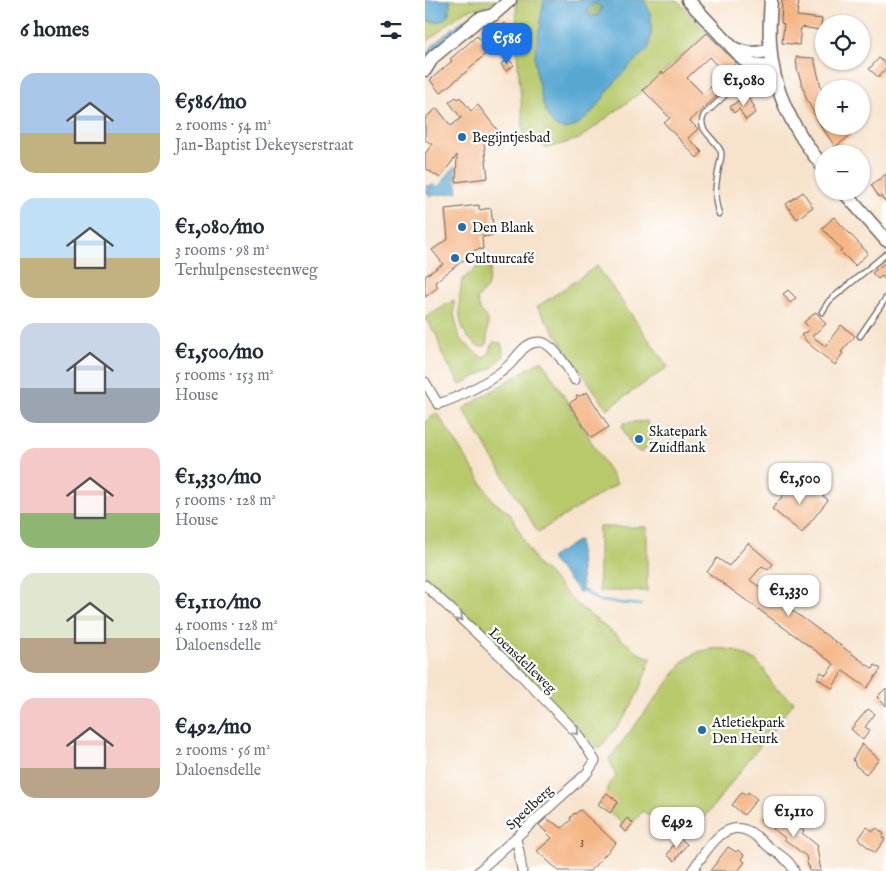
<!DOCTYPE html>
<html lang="en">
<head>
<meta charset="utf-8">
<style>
  :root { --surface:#fff; --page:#f2f2f3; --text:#1f2937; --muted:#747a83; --accent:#1a73e8 }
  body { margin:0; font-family:"IM FELL English",serif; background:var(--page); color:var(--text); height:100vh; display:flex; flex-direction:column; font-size:19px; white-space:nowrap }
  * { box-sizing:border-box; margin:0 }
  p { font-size:16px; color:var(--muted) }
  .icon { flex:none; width:28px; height:28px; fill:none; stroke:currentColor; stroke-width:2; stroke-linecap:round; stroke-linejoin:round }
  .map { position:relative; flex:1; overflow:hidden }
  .sheet { display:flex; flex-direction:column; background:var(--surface); width:425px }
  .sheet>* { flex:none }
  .controls { position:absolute; left:390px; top:15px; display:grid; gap:10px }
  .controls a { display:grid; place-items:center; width:55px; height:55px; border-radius:50%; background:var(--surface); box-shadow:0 1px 4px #0004; font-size:25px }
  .price { position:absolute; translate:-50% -42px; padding:0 11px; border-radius:10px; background:#fff; color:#222; font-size:16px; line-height:32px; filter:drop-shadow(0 1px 2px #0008) }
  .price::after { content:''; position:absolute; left:50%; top:30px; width:15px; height:11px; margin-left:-8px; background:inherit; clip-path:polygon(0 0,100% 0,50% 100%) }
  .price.active { background:var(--accent); color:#fff }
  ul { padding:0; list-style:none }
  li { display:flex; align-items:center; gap:15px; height:125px; padding:0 20px }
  li span { display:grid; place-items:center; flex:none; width:140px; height:100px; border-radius:15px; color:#555 }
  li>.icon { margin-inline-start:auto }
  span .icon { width:60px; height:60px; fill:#fffc; stroke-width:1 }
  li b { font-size:21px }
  h2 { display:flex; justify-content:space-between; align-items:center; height:60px; padding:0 20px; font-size:21px }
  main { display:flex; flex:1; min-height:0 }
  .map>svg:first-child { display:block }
  .green { fill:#b8c96c; stroke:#6a7244 }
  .forest { fill:#92ad60; stroke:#57643e }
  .water { fill:#58a7d2; stroke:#3a6277; fill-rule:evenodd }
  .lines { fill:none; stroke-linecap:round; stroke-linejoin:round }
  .stream { stroke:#58a7d2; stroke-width:2.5 }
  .building { fill:#f4b585; fill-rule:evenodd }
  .lane-casing { stroke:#69625a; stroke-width:7 }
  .street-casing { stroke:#69625a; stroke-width:11 }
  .secondary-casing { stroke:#69625a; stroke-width:15 }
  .lane { stroke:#fff; stroke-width:4.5 }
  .street { stroke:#fff; stroke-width:9 }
  .secondary { stroke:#fff; stroke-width:12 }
  .oneway { stroke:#999 }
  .poi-dot { fill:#1f6fb2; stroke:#fff; stroke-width:2 }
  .labels { text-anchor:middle; stroke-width:4.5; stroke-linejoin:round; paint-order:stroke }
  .number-label { font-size:11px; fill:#524236 }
  .poi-label { font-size:14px; fill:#1c1c1c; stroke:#fff; text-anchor:start }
  .street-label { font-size:14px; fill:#1c1c1c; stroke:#fff }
</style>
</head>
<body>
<main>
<section class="sheet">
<h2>6 homes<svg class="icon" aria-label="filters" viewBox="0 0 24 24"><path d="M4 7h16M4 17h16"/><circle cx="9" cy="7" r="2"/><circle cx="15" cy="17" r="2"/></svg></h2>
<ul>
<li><span style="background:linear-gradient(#a9c7e8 60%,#c2b280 0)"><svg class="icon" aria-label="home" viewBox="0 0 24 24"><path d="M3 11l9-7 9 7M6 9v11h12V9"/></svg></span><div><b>€586/mo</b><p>2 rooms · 54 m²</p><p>Jan-Baptist Dekeyserstraat</p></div></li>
<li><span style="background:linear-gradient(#bfe0f5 60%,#c2b280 0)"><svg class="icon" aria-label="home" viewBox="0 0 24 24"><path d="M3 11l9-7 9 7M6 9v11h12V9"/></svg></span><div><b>€1,080/mo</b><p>3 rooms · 98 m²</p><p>Terhulpensesteenweg</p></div></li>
<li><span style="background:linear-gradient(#c9d6e8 65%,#9aa5b1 0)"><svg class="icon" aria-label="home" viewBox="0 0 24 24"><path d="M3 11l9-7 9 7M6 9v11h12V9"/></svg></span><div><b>€1,500/mo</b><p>5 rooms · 153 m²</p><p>House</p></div></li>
<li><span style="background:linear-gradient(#f6c9c9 65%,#8fb573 0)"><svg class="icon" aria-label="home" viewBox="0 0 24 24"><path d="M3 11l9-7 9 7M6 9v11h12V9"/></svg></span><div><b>€1,330/mo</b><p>5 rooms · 128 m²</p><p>House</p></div></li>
<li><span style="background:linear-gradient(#dfe7d0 65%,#b9a48a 0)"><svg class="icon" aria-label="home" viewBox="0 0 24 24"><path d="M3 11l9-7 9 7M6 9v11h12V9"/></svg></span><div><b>€1,110/mo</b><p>4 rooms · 128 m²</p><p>Daloensdelle</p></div></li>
<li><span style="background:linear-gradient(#f6c9c9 70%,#b9a48a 0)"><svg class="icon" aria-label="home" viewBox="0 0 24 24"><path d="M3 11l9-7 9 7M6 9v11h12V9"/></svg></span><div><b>€492/mo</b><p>2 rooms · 56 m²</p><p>Daloensdelle</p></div></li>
</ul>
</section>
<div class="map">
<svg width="461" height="871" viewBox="0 0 461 871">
  <rect width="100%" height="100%" fill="#fff"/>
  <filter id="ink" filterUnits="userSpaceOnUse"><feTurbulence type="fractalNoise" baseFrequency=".02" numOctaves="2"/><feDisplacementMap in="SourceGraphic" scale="10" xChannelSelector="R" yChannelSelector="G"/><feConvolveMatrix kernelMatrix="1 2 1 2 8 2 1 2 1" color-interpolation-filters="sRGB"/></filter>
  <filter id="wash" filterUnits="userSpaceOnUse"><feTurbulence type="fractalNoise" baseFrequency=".0096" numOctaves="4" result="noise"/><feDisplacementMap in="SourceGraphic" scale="20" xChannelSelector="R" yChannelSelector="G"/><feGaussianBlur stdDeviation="1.12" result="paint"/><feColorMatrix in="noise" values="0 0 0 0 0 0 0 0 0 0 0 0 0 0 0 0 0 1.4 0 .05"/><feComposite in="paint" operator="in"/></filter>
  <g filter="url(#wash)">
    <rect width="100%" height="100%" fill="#f7e3cc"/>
    <g class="green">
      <path d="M0 0H71C62 8 51 7 41 11 37 12 3 40 0 44Z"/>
      <polygon points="92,0 252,0 282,33 216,92 154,139 123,148 99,138 93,63 91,2"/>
      <polygon points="172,266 243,367 182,409 112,307"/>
      <path d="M52 267H66L62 288 52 299 55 310 63 320 62 344C57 348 54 348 49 343 30 329 34 301 37 280Z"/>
      <polygon points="29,300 29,314 35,339 57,358 64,354 68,342 76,343 79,356 68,367 35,385 17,354 12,336 0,318"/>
      <polygon points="117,360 192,484 113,532 38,409"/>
      <polygon points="12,413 69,502 84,512 113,566 121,571 150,603 197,640 215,654 226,658 214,691 200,717 174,749 0,580 0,422"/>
      <path d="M222 421 226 442 217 452H214C205 446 200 435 197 425L199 423Z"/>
      <rect x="174" y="527" width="48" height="64"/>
      <polygon points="291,648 309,650 331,661 338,668 349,687 369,702 266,835 246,821 229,818 217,811 201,832 195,827 197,823 173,804 182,793 184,784 191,777 184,759 260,660 273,652"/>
    </g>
    <circle class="forest" cx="169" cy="10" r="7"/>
    <g class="water">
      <path d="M0 0H25C26 18 18 26 0 20Z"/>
      <path d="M119 0H219C229 15 227 31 224 48 213 58 201 69 191 81 182 91 175 105 165 114 132 147 120 120 114 86 112 78 110 69 110 60 109 50 113 39 114 29L116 27 115 22ZM170 3 177 8 173 15 167 17 163 14V7Z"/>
      <path d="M57 11 0 58C1 46 45 13 57 11Z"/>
      <polygon points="29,167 33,168 31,178 33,192 5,196 2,192 1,186 9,185 13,187"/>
      <polygon points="154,540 157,587 155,593 125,558"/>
    </g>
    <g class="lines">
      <polyline class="stream" points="156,589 174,601 216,605"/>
    </g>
    <g id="blocks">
      <g class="building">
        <polygon points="357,0 374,0 372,16 397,19 395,30 376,27 374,45 357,43 359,24 356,23"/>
        <polygon points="80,23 87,32 76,41 81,48 74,54 68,46 48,66 15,93 5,80 27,61 25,59 52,36 57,42"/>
        <path d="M282 33 311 63 306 68 314 75 265 121 273 129 263 138 277 152 272 158 239 123 245 118 218 90 237 72 238 74ZM284 57 300 74 278 94 262 78Z"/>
        <polygon points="371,57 389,58 397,91 399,90 399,126 421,126 426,135 410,147 399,130 399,132 382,100 372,69"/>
        <polygon points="454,58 461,64 461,68 453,77 444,69"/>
        <polygon points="83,59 89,65 81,71 76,64"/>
        <polygon points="321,95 330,107 328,108 331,112 321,120 314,109 309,113 305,107"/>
        <polygon points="31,97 33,99 35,97 46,111 53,105 73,131 59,142 63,178 31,182 32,155 15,178 0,168 0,154 7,144 0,140 0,118 12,108 26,126 36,118 24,102"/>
        <polygon points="461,174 461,203 456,196 454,197 446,185"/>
        <polygon points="378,192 388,207 372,219 361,204"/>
        <polygon points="54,205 54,210 66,208 69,235 57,237 58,249 50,250 39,258 40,259 10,282 13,287 0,297 0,276 18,264 7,250 23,239 20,209"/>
        <polygon points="409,217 443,253 430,266 415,251 417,250 397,228"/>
        <polygon points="461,262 461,281 457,276 453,279 447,273"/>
        <polygon points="363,290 371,298 365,303 358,294"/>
        <polygon points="391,312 401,324 387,336 400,346 416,325 430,336 416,352 418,353 410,365 384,344 376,335 385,329 379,322"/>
        <polygon points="162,392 184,427 166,438 144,403 151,399 152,395 155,396"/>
        <polygon points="374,476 403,500 377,533 347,509"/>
        <polygon points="323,543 348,564 343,570 337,566 325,580 448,669 450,665 456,669 442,688 418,671 407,688 392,678 396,672 401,675 409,664 282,572 292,558 304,566"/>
        <polygon points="461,688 461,706 452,697"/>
        <polygon points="443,709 450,714 440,727 445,730 438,740 426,729"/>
        <polygon points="437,744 454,759 441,774 431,766 428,759"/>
        <polygon points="317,792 321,795 323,792 332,799 319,815 307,805"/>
        <polygon points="182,793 193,802 185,813 173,804"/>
        <polygon points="345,808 365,823 367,820 374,825 373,827 379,831 377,833 393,846 392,848 396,871 384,871 381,856 359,839 360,838 335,819"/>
        <polygon points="155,810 191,843 165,871 134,871 112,851 127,838 114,825 121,818 137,828 146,820 145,818 149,813 150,814"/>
        <polygon points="202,818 208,823 201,832 195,827"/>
        <polygon points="442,827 448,831 452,828 459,834 457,837 460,839 450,853 433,839"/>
        <polygon points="253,837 262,844 250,861 242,855"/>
        <polygon points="303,847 311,852 313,850 319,855 316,859 320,862 313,871 285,871"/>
      </g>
    </g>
  </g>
  <g filter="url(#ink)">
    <use href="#blocks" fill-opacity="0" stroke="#69625a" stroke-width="1"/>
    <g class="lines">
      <defs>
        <g id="lane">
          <path d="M294 214C288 197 291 184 294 167 295 162 297 157 296 152 291 138 271 131 279 115L317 79 326 66"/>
          <polyline points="397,312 404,301 461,254"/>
          <polyline points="435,336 461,298"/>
        </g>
        <g id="street">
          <path d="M0 382 13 404C33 398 73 378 87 362 94 354 101 342 114 342 126 341 144 369 150 380"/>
          <polyline points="0,585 96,675 153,734 170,761 162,773 151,783 54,871"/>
          <polyline points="91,839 94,851 97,871"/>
          <path d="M267 871C280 853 298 817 325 832 332 836 338 842 344 847 353 854 365 860 369 871"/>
        </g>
        <g id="secondary">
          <polyline points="263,0 320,61 327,65 347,67"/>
          <path d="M346 0C345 14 344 28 345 43 347 91 369 131 399 168"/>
          <path d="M308 48C322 54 331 54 345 50"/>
          <polyline points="0,70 8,57 54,19 68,15 85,0"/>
          <polyline points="418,191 461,240"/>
        </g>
      </defs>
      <use href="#lane" class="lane-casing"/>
      <use href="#street" class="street-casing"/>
      <use href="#secondary" class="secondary-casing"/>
      <use href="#lane" class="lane"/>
      <use href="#street" class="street"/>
      <use href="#secondary" class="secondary"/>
    </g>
    <defs><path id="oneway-chevron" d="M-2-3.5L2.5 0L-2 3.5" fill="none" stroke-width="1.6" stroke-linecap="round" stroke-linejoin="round" transform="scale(1.25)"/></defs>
    <g class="oneway">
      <use href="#oneway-chevron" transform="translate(35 618) rotate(43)"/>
      <use href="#oneway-chevron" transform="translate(151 732) rotate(50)"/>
    </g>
  </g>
  <g class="poi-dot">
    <circle cx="37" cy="137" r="5"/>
    <circle cx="37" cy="227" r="5"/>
    <circle cx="30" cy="258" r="5"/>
    <circle cx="214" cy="439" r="5"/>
    <circle cx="277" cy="730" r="5"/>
  </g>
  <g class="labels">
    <g class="number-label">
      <text x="157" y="845">3</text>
    </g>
    <g class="poi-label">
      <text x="47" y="142">Begijntjesbad</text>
      <text x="47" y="232">Den Blank</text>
      <text x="40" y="263">Cultuurcafé</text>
      <text x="224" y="436">Skatepark<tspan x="224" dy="16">Zuidflank</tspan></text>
      <text x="287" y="727">Atletiekpark<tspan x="287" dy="16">Den Heurk</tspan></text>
    </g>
    <g class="street-label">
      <text transform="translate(98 660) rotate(44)" y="5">Loensdelleweg</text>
      <text transform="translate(104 807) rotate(-43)" y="5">Speelberg</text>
    </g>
  </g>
</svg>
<div class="controls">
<a><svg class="icon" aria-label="locate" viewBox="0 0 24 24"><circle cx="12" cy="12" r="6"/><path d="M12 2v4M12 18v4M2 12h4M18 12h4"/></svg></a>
<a>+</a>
<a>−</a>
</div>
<b class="price active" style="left:82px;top:65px">€586</b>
<b class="price" style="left:319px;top:107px">€1,080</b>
<b class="price" style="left:375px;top:505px">€1,500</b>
<b class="price" style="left:364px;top:617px">€1,330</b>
<b class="price" style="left:369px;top:838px">€1,110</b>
<b class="price" style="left:252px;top:849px">€492</b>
</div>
</main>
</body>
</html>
